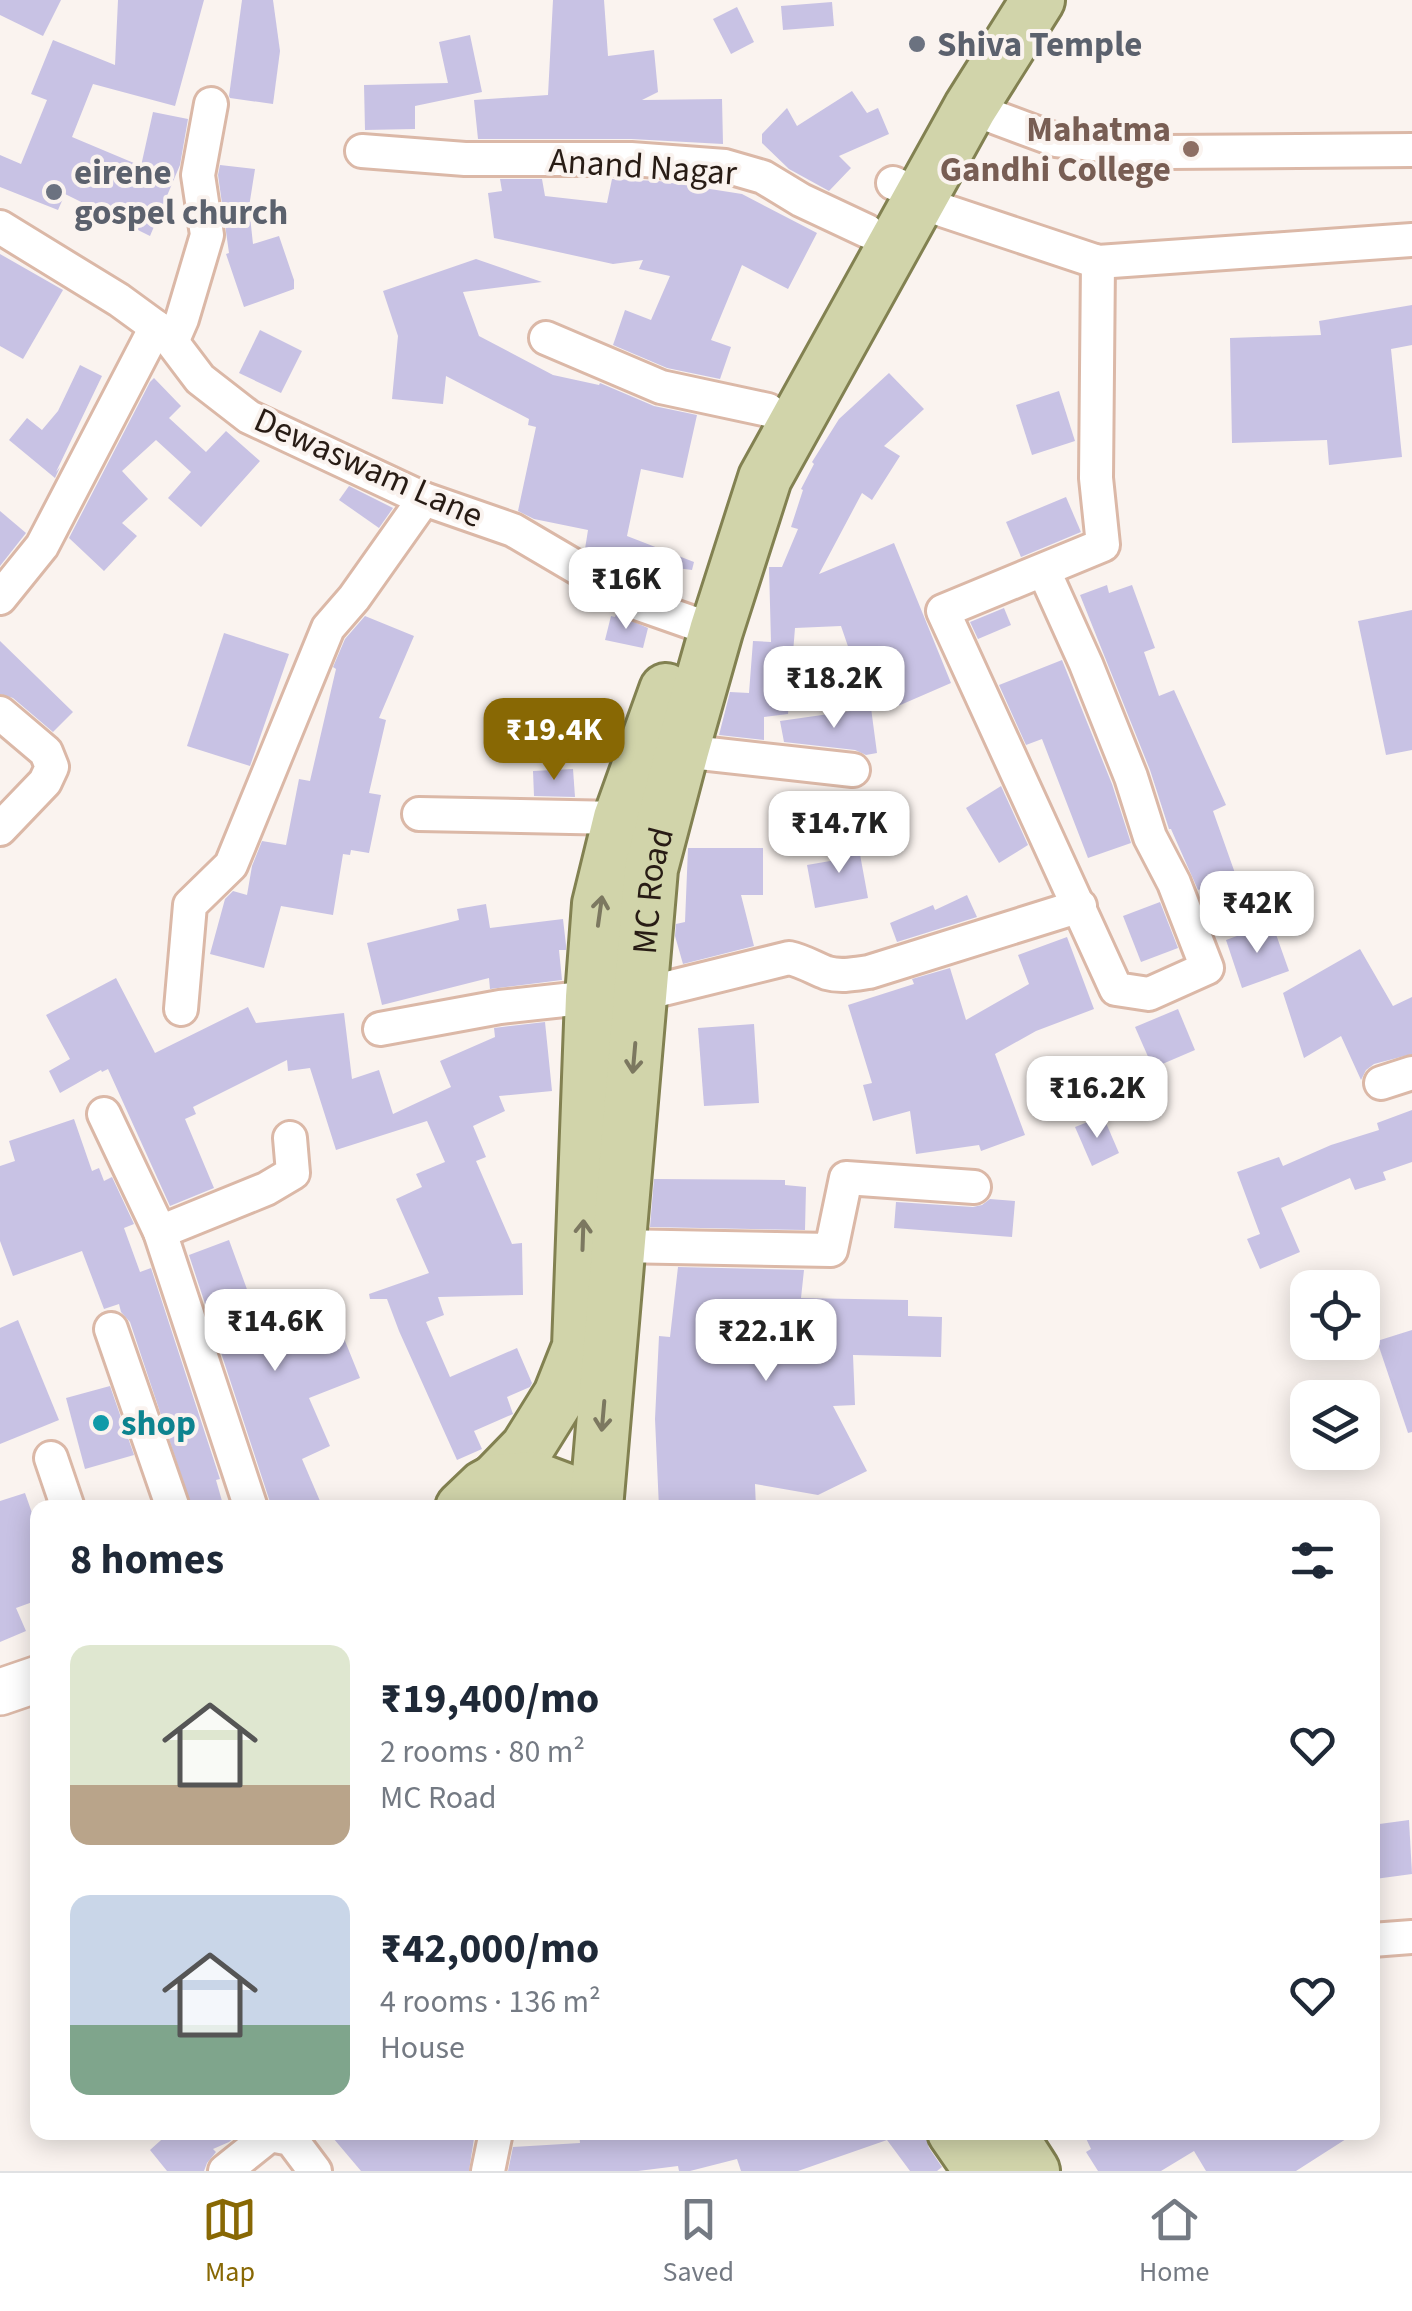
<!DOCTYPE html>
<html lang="en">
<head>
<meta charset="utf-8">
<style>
  :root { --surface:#fff; --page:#f6f6f7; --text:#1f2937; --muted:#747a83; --line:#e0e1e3; --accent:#886804 }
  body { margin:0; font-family:"Source Sans 3",sans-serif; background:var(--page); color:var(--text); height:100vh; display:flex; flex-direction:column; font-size:38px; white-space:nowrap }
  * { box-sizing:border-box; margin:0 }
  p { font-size:32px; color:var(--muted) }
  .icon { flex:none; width:55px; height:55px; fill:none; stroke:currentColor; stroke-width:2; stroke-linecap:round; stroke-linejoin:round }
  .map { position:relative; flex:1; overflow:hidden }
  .drawer { position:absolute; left:30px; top:1500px; width:1350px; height:640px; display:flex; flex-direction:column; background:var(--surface); border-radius:20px; box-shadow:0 5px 25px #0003 }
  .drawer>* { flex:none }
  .buttons { position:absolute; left:1290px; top:1270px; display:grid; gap:20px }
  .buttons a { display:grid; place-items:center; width:90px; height:90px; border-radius:20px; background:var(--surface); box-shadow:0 5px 25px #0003; font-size:50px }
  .price { position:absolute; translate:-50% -85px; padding:0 22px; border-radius:20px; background:#fff; color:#222; font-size:32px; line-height:65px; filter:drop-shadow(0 2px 5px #0008) }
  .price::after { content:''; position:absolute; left:50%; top:60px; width:30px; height:22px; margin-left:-15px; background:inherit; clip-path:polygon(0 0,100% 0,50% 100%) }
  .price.active { background:var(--accent); color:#fff }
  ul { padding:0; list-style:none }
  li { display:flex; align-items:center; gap:30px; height:250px; padding:0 40px }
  li span { display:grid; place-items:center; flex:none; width:280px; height:200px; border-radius:20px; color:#555 }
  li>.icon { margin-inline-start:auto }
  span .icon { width:120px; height:120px; fill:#fffc; stroke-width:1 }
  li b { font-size:42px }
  h2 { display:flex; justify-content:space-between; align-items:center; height:120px; padding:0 40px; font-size:42px }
  .tabs { display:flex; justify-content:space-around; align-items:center; height:140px; border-top:2px solid var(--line); background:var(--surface); font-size:28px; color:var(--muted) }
  .tabs a { display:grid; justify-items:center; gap:5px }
  .tabs .active { color:var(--accent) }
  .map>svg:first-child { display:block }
  .building { fill:#c8c2e4 }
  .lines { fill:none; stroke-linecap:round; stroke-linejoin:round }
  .minor-casing { stroke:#dbb8a7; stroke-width:38 }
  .secondary-casing { stroke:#dbb8a7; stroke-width:50 }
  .primary-casing { stroke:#828151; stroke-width:58 }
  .minor { stroke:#fff; stroke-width:32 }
  .secondary { stroke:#fff; stroke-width:45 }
  .primary { stroke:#d1d4aa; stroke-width:52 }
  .oneway { stroke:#7c7860 }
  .worship-dot { fill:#6b7280; stroke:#faf3ef; stroke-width:4 }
  .education-dot { fill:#8d6e63; stroke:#faf3ef; stroke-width:4 }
  .culture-dot { fill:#0f9aa8; stroke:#faf3ef; stroke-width:4 }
  .labels { text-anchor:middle; stroke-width:8; stroke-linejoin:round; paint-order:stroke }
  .worship-label { font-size:35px; font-weight:bold; fill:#5b616d; stroke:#faf3ef; text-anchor:start }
  .education-label { font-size:35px; font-weight:bold; fill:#785e54; stroke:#faf3ef; text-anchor:end }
  .street-label { font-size:35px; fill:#281c15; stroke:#faf3ef }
  .culture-label { font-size:35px; font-weight:bold; fill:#0d838f; stroke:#faf3ef; text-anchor:start }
</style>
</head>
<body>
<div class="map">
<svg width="1412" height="2171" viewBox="0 0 1412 2171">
  <rect width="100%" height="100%" fill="#faf3ef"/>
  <g class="building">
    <polygon points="0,0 61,0 43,36 0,15"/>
    <polygon points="118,0 204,0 175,106 93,84 72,137 141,166 153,112 188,119 180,165 150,236 65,194 58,210 0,187 0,155 21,164 47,100 31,94 53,40 115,65"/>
    <polygon points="242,0 273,0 280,51 273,104 230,98 229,96"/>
    <polygon points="553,0 604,0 608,56 654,50 658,92 642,100 722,99 723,144 631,139 478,139 474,100 548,95"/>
    <polygon points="832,2 834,26 783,30 781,6"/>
    <polygon points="737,7 754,42 731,54 713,19"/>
    <polygon points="470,35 482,92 415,106 415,129 365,130 364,85 448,83 439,42"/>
    <polygon points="852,91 867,113 878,108 889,134 839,156 851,168 829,191 789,169 762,143 762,134 787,108 797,126"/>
    <polygon points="220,165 255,169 249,207 253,244 279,236 294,280 294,289 244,307 226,254 229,253 218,175"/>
    <polygon points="500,179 542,179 545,196 607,203 612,179 659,181 742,194 817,233 788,289 742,265 711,340 731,347 720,379 667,368 613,345 625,310 651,320 670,276 639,269 643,260 613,264 494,238 488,193 502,191"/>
    <polygon points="0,254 63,290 23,359 0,346"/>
    <polygon points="476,259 542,282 463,292 479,336 553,375 599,385 600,383 654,406 697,415 683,478 641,469 627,536 694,562 692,570 677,568 667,593 647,586 631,576 636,564 604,560 585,549 588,530 534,519 518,511 536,427 528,425 529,419 446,376 443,404 392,399 398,336 383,291"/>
    <polygon points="1412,305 1412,345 1391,349 1402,457 1329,465 1327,440 1232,443 1230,338 1321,335 1319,321"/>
    <polygon points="260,330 302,351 281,393 239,373"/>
    <polygon points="80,365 102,376 56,472 60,467 55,478 9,440 27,418 42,430 58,411"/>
    <polygon points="889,373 924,409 884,446 900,456 872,500 862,493 819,574 894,543 951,683 898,706 876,652 853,661 841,626 795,628 788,714 764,717 764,740 719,735 730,692 749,693 753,641 771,642 769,567 782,567 798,529 791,527 803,490 801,489 814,464 812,462 839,419"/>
    <polygon points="154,378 181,406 169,418 206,452 226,431 260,461 201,527 168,498 191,472 156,440 122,471 148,499 122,523 137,536 104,571 69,538 150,382"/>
    <polygon points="1059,391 1075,441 1032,455 1016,405"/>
    <polygon points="349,486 393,508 379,528 339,500"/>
    <polygon points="1066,497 1081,532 1021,557 1006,522"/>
    <polygon points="0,511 26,533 0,566"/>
    <polygon points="1107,585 1109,593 1132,585 1155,648 1144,652 1159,696 1174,690 1226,805 1213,811 1236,876 1198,890 1171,829 1169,829 1150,770 1080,595"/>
    <polygon points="1004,608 1011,625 978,639 970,622"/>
    <polygon points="1412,610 1412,750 1386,755 1358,621"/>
    <polygon points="616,614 648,628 643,648 605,640 611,616 615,617"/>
    <polygon points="365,616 414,636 379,718 386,720 369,793 381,795 369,853 351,850 350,855 343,854 333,915 281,906 264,968 210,954 225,899 233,891 247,895 252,866 262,841 286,845 299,779 310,781 336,669 333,667 345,639"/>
    <polygon points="224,633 289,654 250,766 187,746"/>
    <polygon points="0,641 73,712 53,732 13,698 0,694"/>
    <polygon points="1062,660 1112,784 1131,843 1088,858 1042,739 1026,745 999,685"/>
    <polygon points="871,708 877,753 866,755 855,750 784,742 780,721"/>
    <polygon points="573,769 575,797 534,796 533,771"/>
    <polygon points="1001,786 1028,845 999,863 966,808"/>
    <polygon points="857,838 868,898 815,908 807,865 836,860 833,842"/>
    <polygon points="688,848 763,848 763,895 741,895 754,946 683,964 675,936 676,924 685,922"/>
    <polygon points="967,895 977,917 897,942 890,923 933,905 935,910"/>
    <polygon points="1160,902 1178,948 1141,962 1123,916"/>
    <polygon points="486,904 490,928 563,919 566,945 566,950 559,950 562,980 490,989 489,978 382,1005 367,943 459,920 457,909"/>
    <polygon points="1272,923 1289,971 1242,988 1226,940"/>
    <polygon points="1067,937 1094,1009 1036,1031 995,1054 1025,1135 981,1151 979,1145 916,1154 910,1111 873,1121 863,1085 872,1083 848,1005 914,984 912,979 950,968 966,1020 1029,984 1018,955"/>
    <polygon points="1360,949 1393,1006 1412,997 1412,1054 1374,1064 1366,1070 1361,1080 1341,1036 1304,1058 1283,993"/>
    <polygon points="116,978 155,1053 248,1007 256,1023 344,1013 352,1079 379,1070 393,1114 451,1087 440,1061 495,1037 494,1028 545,1022 552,1091 499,1096 505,1111 473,1126 486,1157 476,1161 512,1244 522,1243 523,1295 438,1297 444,1315 426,1322 450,1377 517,1348 532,1383 530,1387 507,1397 513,1414 474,1431 482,1449 457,1460 399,1331 387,1299 370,1299 369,1294 429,1273 396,1199 422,1187 416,1174 445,1162 427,1121 336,1150 310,1068 288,1071 287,1060 193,1107 196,1114 185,1119 214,1188 170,1206 108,1069 102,1072 101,1070 60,1093 49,1071 70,1059 46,1015"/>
    <polygon points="1178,1009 1195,1050 1153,1068 1135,1027"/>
    <polygon points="754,1024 759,1103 704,1106 698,1028"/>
    <polygon points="1412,1110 1412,1162 1383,1172 1386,1180 1355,1190 1350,1178 1281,1208 1300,1252 1260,1269 1247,1239 1260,1234 1237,1172 1279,1157 1283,1166 1331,1145 1379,1130 1377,1123"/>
    <polygon points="1103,1116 1119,1153 1092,1166 1075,1127"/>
    <polygon points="74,1119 92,1171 99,1168 104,1181 112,1177 134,1224 124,1228 140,1272 151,1268 220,1479 216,1480 224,1508 192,1508 130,1322 121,1312 119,1304 104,1309 82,1251 13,1276 0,1241 0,1166 15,1161 9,1141"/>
    <polygon points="654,1179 785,1180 785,1185 806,1187 805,1230 650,1227"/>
    <polygon points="990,1199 1015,1201 1012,1237 894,1228 896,1202 973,1207 982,1205"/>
    <polygon points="229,1240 260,1325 328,1299 360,1378 309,1398 330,1446 302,1459 323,1508 272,1508 189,1255"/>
    <polygon points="678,1267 804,1270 801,1298 908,1300 908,1316 942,1317 941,1357 853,1355 855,1405 833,1406 867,1471 818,1495 755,1484 756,1508 659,1508 655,1419 659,1336 670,1337"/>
    <polygon points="18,1320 59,1420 0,1444 0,1328"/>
    <polygon points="1412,1330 1412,1432 1408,1433 1377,1341"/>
    <polygon points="110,1386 134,1455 85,1469 66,1398"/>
    <polygon points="25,1493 38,1530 38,1600 16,1608 26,1631 0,1642 0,1501"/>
    <polygon points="1409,1820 1412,1874 1375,1879 1372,1825"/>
    <polygon points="170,2132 241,2132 229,2142 213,2149 216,2152 207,2163 204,2171 167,2171 150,2150"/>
    <polygon points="328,2132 475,2132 469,2171 361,2171"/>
    <polygon points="579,2132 924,2132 929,2148 942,2167 937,2171 910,2171 887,2140 798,2171 741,2171 737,2159 690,2171 679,2171 678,2166 638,2171 508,2171 513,2147 580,2143"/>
    <polygon points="1083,2132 1357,2132 1296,2171 1206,2171 1194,2151 1161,2171 1098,2171 1086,2152 1091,2149"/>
  </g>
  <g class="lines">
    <defs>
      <g id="minor">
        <polyline points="970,108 1056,140 1168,152 1412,150"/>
        <polyline points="362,151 465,159 631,159 725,166 763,177 801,200 867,231"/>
        <polyline points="893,183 921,195 942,210 1098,262 1412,240"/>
        <polyline points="0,227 119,300 156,327 172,342 200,379 249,417 424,499 513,530 639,604 716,631"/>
        <polyline points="546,338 661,387 768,410"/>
        <polyline points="172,342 182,319 207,235 198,175 211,104"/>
        <polyline points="1044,571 1086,664 1131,777 1150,837 1174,883 1207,968 1149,994 1116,989 943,611 1103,545 1096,478 1098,262"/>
        <polyline points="0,598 42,546 156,327"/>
        <polyline points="0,713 46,752 52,767 45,782 0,829"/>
        <polyline points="682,751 853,770"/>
        <polyline points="419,814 620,818"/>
        <path d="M639 995 789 958C803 961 814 968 827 973 841 977 855 974 869 972L1080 906"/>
        <polyline points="181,1009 190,905 231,865 328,628 354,598 424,499"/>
        <polyline points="380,1029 500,1007 592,997"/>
        <polyline points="1381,1083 1412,1073"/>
        <polyline points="104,1114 160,1232 251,1508"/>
        <polyline points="160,1232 266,1189 293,1173 290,1138"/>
        <polyline points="617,1246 831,1250 846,1178 974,1187"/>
        <polyline points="111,1329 173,1508"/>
        <polyline points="51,1458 68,1508"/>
        <polyline points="1372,1940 1412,1937"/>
        <polyline points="225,2171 270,2135 291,2139 315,2171"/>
        <polyline points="488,2171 496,2132"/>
      </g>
      <polyline id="secondary" points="0,1692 38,1679"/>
      <g id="primary">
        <polyline points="495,1481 527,1448 560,1395 579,1347 592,997 599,904 620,818 666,690"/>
        <polyline points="462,1508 484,1487 495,1481 533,1478 565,1490 581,1508"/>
        <path id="s1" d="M596 1508 651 869 682 751 716 631 765 478 970 108 1038 0"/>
        <polyline points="954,2132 981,2171"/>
        <polyline points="1008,2132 1033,2171"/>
      </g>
    </defs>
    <use href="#minor" class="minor-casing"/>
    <use href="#secondary" class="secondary-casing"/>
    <use href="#primary" class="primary-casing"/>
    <use href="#minor" class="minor"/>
    <use href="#secondary" class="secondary"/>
    <use href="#primary" class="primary"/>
  </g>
  <defs><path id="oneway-shaft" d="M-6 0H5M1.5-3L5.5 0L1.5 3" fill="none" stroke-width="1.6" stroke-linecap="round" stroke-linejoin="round" transform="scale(2.5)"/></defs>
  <g class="oneway">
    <use href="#oneway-shaft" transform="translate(600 911) rotate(-82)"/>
    <use href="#oneway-shaft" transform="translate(634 1058) rotate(95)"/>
    <use href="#oneway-shaft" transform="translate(583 1235) rotate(-88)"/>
    <use href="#oneway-shaft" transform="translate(603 1416) rotate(95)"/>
  </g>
  <g class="worship-dot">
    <circle cx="917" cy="44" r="10"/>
    <circle cx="54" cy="192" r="10"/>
  </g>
  <circle class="education-dot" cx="1191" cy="149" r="10"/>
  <circle class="culture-dot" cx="101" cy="1423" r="10"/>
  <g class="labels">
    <g class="worship-label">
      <text x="937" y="56">Shiva Temple</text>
      <text x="74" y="184">eirene<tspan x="74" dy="40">gospel church</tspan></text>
    </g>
    <g class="education-label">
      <text x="1171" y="141">Mahatma<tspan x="1171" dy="40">Gandhi College</tspan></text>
    </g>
    <g class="street-label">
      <text transform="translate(643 166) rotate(4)" y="12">Anand Nagar</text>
      <text transform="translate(369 467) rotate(24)" y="12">Dewaswam Lane</text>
      <text dy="12" stroke="none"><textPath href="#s1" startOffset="620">MC Road</textPath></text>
    </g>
    <g class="culture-label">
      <text x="121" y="1435">shop</text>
    </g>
  </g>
</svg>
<div class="buttons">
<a><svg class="icon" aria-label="locate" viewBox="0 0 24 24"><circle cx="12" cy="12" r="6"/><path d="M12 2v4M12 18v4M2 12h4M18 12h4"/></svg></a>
<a><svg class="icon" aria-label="layers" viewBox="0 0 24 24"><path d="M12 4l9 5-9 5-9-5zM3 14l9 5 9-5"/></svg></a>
</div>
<b class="price" style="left:626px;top:632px">₹16K</b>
<b class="price" style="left:834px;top:731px">₹18.2K</b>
<b class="price active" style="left:554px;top:783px">₹19.4K</b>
<b class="price" style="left:839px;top:876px">₹14.7K</b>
<b class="price" style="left:1257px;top:956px">₹42K</b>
<b class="price" style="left:1097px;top:1141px">₹16.2K</b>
<b class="price" style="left:275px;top:1374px">₹14.6K</b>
<b class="price" style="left:766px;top:1384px">₹22.1K</b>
<section class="drawer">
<h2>8 homes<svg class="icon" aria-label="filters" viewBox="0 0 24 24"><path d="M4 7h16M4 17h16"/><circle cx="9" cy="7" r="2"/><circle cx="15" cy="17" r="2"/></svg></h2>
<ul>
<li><span style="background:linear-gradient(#dfe7d0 70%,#b9a48a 0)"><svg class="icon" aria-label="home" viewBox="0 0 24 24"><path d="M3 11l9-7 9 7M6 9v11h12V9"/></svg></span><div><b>₹19,400/mo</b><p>2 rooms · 80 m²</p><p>MC Road</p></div><svg class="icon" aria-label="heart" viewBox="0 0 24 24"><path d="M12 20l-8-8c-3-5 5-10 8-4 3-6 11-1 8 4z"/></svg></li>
<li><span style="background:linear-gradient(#c9d6e8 65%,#7fa58c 0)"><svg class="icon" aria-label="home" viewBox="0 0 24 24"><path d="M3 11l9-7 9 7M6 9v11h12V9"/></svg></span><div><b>₹42,000/mo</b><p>4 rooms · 136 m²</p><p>House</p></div><svg class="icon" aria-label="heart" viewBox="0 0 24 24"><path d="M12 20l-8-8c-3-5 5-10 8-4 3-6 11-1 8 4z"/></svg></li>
</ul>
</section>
</div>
<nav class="tabs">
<a class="active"><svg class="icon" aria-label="map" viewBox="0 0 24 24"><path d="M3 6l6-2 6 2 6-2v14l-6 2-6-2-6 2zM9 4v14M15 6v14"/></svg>Map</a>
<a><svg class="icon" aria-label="saved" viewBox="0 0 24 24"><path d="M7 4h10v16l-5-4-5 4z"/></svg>Saved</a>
<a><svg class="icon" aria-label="home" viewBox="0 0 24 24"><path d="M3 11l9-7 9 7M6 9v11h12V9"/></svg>Home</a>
</nav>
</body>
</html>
